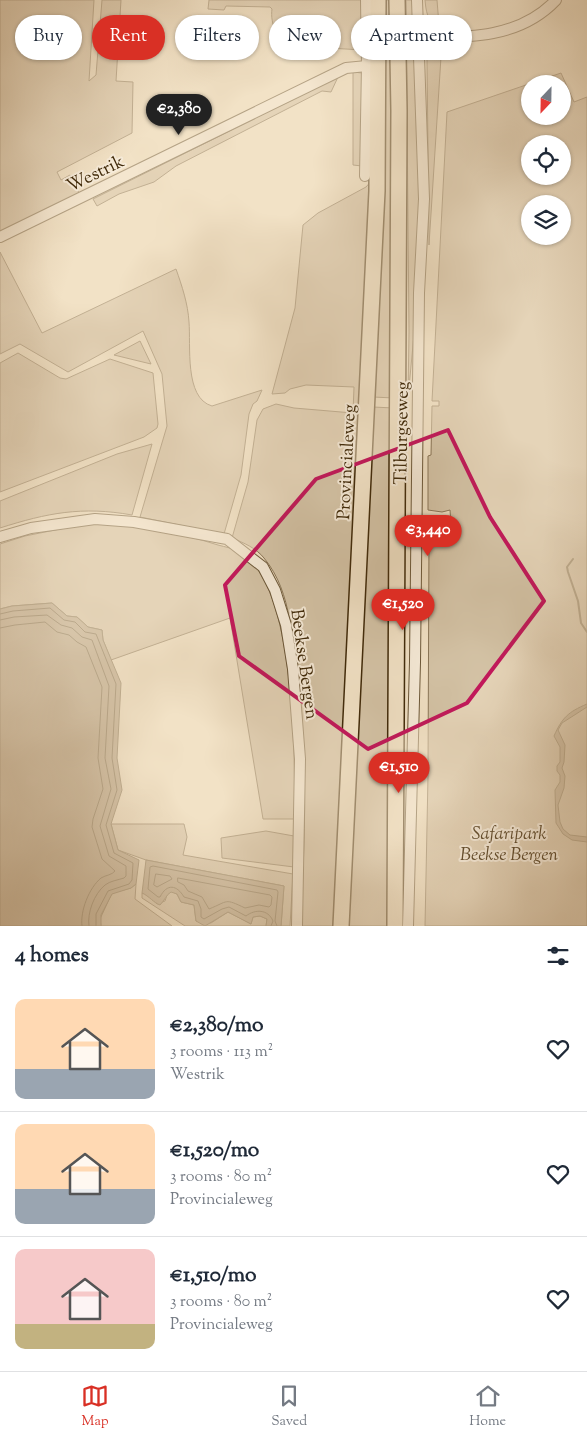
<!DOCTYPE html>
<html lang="en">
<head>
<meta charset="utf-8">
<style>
  :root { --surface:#fff; --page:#f6f6f7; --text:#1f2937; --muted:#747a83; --line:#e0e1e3; --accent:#d93025 }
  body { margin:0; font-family:"Sorts Mill Goudy",serif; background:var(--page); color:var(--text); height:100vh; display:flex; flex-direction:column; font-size:19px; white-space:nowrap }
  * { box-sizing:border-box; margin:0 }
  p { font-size:16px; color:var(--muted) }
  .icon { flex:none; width:28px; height:28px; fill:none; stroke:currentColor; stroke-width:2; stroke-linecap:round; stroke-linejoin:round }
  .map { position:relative; height:926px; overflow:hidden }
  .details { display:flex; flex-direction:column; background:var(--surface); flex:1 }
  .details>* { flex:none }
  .top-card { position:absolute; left:15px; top:15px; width:558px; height:45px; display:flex; gap:10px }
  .needle { width:32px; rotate:202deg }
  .buttons { position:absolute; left:521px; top:75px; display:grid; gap:10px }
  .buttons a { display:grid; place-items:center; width:50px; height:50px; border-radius:50%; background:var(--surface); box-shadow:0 1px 4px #0004; font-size:25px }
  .price { position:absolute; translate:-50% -42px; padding:0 11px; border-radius:18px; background:var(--accent); color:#fff; font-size:16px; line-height:32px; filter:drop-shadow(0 1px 2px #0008) }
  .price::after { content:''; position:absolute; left:50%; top:30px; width:15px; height:11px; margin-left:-8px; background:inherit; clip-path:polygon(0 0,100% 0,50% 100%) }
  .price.current { background:#222; color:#fff }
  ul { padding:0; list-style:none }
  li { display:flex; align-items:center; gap:15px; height:125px; padding:0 15px }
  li+li { border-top:1px solid var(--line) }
  li span { display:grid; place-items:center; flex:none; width:140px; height:100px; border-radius:10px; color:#555 }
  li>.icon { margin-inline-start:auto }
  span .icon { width:60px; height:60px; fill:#fffc; stroke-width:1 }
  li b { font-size:21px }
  h2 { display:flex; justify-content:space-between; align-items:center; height:60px; padding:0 15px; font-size:21px }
  .tag { padding:0 18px; border-radius:22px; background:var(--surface); box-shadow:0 1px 4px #0004; font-size:18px; line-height:45px }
  .tag.current { background:var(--accent); color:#fff }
  .tab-bar { display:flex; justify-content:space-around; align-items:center; height:70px; border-top:1px solid var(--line); background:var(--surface); font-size:14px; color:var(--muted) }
  .tab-bar a { display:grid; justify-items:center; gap:2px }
  .tab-bar .current { color:var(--accent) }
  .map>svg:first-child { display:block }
  .green { fill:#d4c3a6; stroke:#8a7658; fill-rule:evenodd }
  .water { fill:#b5a386; stroke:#867354 }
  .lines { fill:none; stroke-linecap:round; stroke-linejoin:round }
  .shore { stroke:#7a6648; stroke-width:1 }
  .stream { stroke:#867354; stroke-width:2 }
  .minor-casing { stroke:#6c5839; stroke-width:12 }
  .highway-casing { stroke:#402a0a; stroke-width:18 }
  .minor { stroke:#f7ecda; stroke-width:10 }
  .highway { stroke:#f2e2c6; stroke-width:15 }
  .marked { fill:none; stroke:#c2185b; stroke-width:4; stroke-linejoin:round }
  .labels { text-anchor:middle; stroke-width:4; stroke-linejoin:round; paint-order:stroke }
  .street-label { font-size:18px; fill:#402a0a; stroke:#f7ecda }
  .park-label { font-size:18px; font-style:italic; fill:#655031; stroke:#f7ecda }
</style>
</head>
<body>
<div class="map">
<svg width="587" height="926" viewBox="0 0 587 926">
  <rect width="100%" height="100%" fill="#f2e2c6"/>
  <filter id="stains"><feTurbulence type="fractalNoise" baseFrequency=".004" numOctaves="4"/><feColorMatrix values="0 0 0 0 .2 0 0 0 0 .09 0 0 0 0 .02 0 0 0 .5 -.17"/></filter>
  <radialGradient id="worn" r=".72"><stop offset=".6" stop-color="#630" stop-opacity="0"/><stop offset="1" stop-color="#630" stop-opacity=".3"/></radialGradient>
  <g class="green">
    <polygon points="0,0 94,0 89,81 96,75 102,0 121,0 116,81 133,82 132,133 57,172 61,180 70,175 80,195 0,234"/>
    <path d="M209 0H363L364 50 291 46C277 42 270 23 272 9L270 7 226 6 224 10 208 9Z"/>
    <polygon points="384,0 391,0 394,398 373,397 385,183"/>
    <polygon points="406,0 413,0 421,208 416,313 408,398 409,332"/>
    <path d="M425 0H437L439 25 437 26C427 20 426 11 425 0Z"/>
    <polygon points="440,51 441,57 429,245 427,60 432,53"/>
    <polygon points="353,72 362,73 362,166 353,165"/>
    <path d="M561 73 574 102 587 97V926H425L428 776 429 535 439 528 451 525 450 510 442 512 428 510V456L431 455 432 406H439V401H432L447 112ZM530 84H562V116H530ZM530 144H562V176H530ZM530 204H562V236H530Z"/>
    <polygon points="338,77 331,92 322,91 176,166 154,182 119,194 97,206 93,199"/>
    <path d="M373 179 333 926H300C303 874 306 822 304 770 303 742 299 714 296 686 292 643 293 593 264 558 256 548 244 543 232 538L248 482 257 420 263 409 276 404 294 408 353 413 354 387 306 385 290 389 285 393 272 394 295 308 303 225 318 213 366 187Z"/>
    <path d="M0 252 42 333 176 269C182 286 188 304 189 322 191 345 184 398 212 406L262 390 257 401 253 404 249 414 241 475 224 534 140 517 167 426 162 374 143 331 68 372 20 344 0 354Z"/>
    <polygon points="140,341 151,364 114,355"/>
    <polygon points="18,353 60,378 66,379 110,359 153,373 158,424 157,428 144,437 0,492 0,363"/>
    <polygon points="373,407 394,408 389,926 345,926"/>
    <path d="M152 444 132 515C82 506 47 513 0 528V501L117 454Z"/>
    <path d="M95 522C136 526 178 532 218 545 225 547 233 548 239 552 297 582 294 761 295 819H263L230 618 111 660 103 640 102 630 88 627 77 617 67 616 52 603 12 606 0 609V544L25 536Z"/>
    <polygon points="111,824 184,824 187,837 183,855 293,874 290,926 281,926 284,886 146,860 118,850"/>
    <polygon points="266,831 294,836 294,867 222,858 221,838"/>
    <polygon points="136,884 135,899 172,926 101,926 100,919 112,893 131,888"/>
    <polygon points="171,891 177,894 181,902 194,905 196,921 211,923 228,912 251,924 253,917 260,916 267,919 266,926 185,926 142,898 142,893 149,895 157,904 165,901 167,895"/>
  </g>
  <g class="water">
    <polygon points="52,603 67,616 77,617 88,627 102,630 103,640 121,683 117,758 122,790 111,824 118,850 139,860 136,884 131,888 112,894 101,915 101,926 0,926 0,609 12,606"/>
    <path d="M587 704V707L562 723 558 730 565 745 564 762 562 768 565 776 564 788 558 805 560 822 563 829 570 835 587 837V842L572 840 563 834 556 823 555 790 560 782V775L557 771V766L560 762V747L554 736C562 718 568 712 587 704Z"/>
    <path d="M146 860 284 886 281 926H266L267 919 260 916 253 917 251 924 228 912 205 926 196 921 194 905 181 902 177 894 171 892C166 895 165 900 160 905 154 903 149 896 142 893Z"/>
  </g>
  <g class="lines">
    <g class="shore">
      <polyline points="0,614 13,611 50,608 64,620 75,622 85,632 96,634 116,684 112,758 117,790 106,825 114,853 133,863 132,880 129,884 108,891 96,914 96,926"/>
      <path d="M0 620 14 617 47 615 61 625 72 628 82 637 92 640 109 686 105 758 111 789 100 826 109 856 126 866V876L124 878C118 880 110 881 105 885 94 894 87 913 89 926"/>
      <path d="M0 628 15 625 45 622 57 632 69 635 77 642 86 647 102 687 98 758 103 789 93 819 92 827 102 859 115 871C112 875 106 875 101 878 89 888 80 911 82 926"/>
      <polygon points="156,874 170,876 172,879 157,887 154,885"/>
      <path d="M178 878 270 895 272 897 271 905 269 907 259 905 245 908C224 898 229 901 209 909L202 897 188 891 184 885 178 882Z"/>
      <path d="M271 926 273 921C268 909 255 909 246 916L229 907 222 909 204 919 201 917V909L198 901 184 897C177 885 167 883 160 897H158L148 889 150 867 153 866 277 890 278 892 275 921 277 926"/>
    </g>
    <polyline class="stream" points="573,559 567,567 568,572 578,601 581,623 587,632"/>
    <defs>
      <g id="minor">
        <path d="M420 37C469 38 520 38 556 0"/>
        <polyline points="365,176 367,66 366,0"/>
        <polyline points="0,237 346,68 367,66"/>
        <polyline points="0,537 31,528 95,519 134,522 227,539 263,567 275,590 286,625 293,669 300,759 297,926"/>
        <polyline points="408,926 415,662 419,293 424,199 417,0"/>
      </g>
      <g id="highway">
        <polyline points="341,926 377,191 378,0"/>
        <polyline points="395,926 399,111 397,0"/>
      </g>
    </defs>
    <use href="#minor" class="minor-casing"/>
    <use href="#highway" class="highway-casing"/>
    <use href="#minor" class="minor"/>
    <use href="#highway" class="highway"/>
  </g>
  <path d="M0 0H587V926H0ZM448 430 490 517 544 601 467 703 368 749 239 656 225 585 316 479Z" fill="#f2e2c6" fill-opacity=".55" fill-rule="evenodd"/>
  <path class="marked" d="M448 430 490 517 544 601 467 703 368 749 239 656 225 585 316 479Z"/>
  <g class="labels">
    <g class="street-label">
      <text transform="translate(95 173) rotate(-26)" y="6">Westrik</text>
      <text transform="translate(401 433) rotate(-89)" y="6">Tilburgseweg</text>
      <text transform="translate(346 462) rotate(-87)" y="6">Provincialeweg</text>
      <text transform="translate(305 664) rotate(82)" y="6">Beekse Bergen</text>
    </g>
    <g class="park-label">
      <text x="509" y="839">Safaripark<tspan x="509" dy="21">Beekse Bergen</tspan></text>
    </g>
  </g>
  <rect width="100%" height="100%" filter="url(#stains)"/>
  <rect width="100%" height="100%" fill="url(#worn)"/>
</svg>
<div class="buttons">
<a><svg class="needle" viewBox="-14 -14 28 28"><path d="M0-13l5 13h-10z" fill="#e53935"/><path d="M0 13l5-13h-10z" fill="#747a83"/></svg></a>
<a><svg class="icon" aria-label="locate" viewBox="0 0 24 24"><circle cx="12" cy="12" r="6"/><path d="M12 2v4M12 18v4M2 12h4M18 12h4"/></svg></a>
<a><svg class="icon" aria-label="layers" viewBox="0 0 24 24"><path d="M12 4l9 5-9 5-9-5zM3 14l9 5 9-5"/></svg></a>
</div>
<b class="price current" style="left:179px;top:136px">€2,380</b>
<b class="price" style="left:428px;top:557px">€3,440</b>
<b class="price" style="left:403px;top:631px">€1,520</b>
<b class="price" style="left:399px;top:794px">€1,510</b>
<div class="top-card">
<a class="tag">Buy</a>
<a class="tag current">Rent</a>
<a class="tag">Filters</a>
<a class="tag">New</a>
<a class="tag">Apartment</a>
</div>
</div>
<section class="details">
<h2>4 homes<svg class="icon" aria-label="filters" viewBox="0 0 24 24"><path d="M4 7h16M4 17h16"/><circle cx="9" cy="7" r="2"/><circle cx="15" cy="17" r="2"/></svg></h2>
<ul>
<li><span style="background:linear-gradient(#ffd9b3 70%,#9aa5b1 0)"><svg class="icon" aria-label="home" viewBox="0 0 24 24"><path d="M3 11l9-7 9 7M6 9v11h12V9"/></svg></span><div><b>€2,380/mo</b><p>3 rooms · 113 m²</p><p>Westrik</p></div><svg class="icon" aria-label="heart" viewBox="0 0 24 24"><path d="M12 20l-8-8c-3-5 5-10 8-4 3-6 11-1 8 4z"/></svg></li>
<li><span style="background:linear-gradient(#ffd9b3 65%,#9aa5b1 0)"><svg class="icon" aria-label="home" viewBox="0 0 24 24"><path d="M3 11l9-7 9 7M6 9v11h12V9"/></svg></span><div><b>€1,520/mo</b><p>3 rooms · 80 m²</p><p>Provincialeweg</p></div><svg class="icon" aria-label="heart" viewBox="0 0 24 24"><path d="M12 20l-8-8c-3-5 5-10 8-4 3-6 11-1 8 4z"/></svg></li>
<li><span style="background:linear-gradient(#f6c9c9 75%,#c2b280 0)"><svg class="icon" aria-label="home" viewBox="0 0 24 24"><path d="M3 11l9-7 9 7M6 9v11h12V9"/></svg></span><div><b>€1,510/mo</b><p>3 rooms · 80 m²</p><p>Provincialeweg</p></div><svg class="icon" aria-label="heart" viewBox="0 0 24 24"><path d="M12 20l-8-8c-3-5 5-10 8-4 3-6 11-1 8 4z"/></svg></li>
</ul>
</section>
<nav class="tab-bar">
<a class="current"><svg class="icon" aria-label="map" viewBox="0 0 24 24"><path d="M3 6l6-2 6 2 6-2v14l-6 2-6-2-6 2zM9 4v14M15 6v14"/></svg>Map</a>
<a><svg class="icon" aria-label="saved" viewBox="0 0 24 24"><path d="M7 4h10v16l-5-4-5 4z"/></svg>Saved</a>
<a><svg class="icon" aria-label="home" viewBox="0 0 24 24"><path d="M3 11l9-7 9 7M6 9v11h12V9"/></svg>Home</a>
</nav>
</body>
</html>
